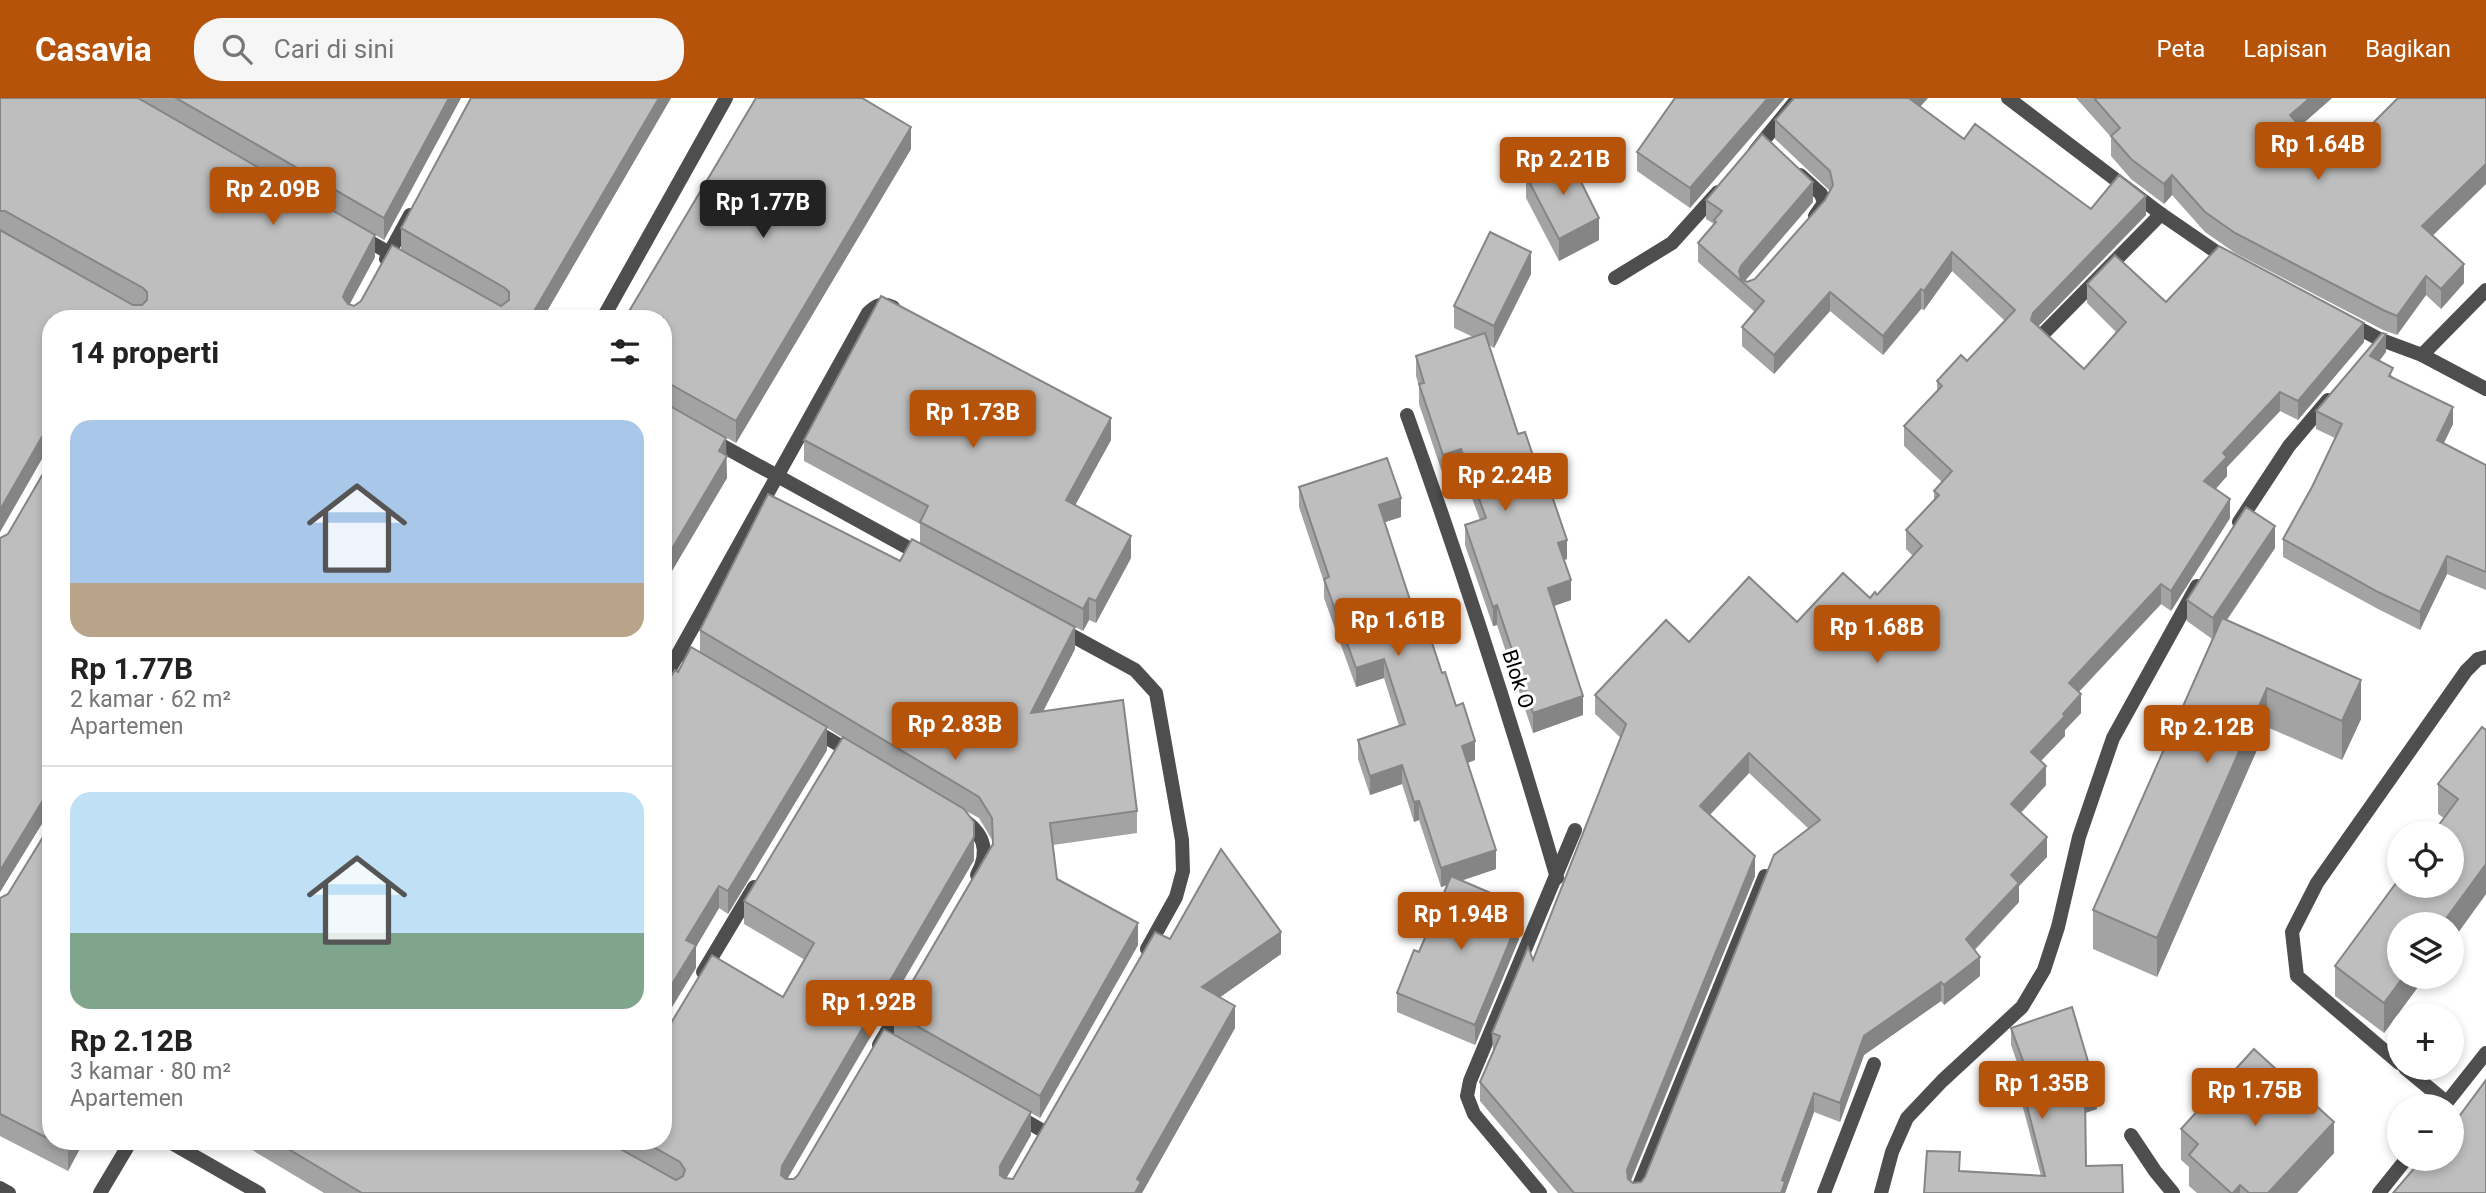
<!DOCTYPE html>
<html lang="id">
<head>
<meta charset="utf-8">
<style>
  :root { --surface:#fff; --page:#f6f6f6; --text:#222; --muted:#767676; --line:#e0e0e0; --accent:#b45309 }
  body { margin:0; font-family:Roboto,sans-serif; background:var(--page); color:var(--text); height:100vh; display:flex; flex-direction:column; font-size:26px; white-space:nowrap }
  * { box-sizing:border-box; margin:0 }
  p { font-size:23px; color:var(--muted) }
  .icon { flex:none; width:38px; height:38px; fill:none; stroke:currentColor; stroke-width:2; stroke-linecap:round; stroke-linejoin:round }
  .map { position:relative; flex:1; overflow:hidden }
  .sheet { position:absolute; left:42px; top:212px; width:630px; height:840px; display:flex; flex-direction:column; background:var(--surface); border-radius:28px; box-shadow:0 4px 10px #0003 }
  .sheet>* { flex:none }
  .buttons { position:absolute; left:2387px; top:723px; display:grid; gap:14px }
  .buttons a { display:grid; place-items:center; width:77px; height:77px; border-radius:50%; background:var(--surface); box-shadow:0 4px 10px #0003; font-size:35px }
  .price { position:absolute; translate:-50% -60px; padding:0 16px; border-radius:7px; background:var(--accent); color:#fff; font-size:23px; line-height:46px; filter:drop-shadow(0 2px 4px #0008) }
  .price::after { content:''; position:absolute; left:50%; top:42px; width:21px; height:16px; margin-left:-10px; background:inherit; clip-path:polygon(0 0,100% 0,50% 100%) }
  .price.active { background:#222; color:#fff }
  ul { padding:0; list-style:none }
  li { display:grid; align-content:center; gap:14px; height:371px; padding:0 28px }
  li+li { border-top:2px solid var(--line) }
  li span { display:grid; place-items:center; height:217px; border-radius:21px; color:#555 }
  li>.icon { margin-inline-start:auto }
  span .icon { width:126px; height:126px; fill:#fffc; stroke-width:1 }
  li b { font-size:30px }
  h2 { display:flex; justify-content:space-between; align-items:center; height:84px; padding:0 28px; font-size:30px }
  header { display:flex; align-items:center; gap:42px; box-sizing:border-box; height:98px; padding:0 35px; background:var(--accent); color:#fff }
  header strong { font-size:33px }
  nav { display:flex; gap:38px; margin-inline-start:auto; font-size:24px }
  .search { width:490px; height:63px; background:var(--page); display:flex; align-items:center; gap:18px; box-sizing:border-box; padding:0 24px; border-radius:28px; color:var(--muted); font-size:26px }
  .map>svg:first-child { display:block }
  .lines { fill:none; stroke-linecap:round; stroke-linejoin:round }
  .service { stroke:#4e4e4e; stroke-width:14 }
  .minor { stroke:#4e4e4e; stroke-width:14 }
  .tertiary { stroke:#4e4e4e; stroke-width:14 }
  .wall { fill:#a3a3a3; fill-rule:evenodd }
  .shaded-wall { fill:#858585 }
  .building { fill:#bebebe; stroke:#858585; stroke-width:2; fill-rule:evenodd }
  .labels { text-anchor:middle; stroke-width:6; stroke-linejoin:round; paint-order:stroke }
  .street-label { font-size:21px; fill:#000; stroke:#fff }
</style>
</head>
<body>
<header>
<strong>Casavia</strong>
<div class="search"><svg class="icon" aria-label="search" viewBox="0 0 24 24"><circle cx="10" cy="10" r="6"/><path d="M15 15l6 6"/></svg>Cari di sini</div>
<nav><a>Peta</a><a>Lapisan</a><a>Bagikan</a></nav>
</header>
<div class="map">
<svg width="2486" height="1095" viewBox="0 0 2486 1095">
  <rect width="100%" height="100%" fill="#fff"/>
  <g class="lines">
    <g class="service">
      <polyline points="2399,965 2297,878 2292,834 2317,785 2466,573 2478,561 2486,559"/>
      <polyline points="2405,970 2446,1004"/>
      <polyline points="2444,1008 2486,955"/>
      <polyline points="2131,1037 2155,1073 2173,1095"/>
      <polyline points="2379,1095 2407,1060"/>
    </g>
    <g class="minor">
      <polyline points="1755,53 1798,0"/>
      <polyline points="1800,77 1821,96 1824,105 1815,118"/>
      <polyline points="360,138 403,163"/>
      <polyline points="386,161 410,117"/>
      <polyline points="1615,180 1672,145 1718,94"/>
      <polyline points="603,220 726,0"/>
      <polyline points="2042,237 2161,116"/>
      <polyline points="2422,257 2486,192"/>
      <path d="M1407 317C1462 470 1512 625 1557 780"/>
      <polyline points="710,341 923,458"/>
      <polyline points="2239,424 2289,348 2328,302"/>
      <polyline points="1058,530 1135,572 1156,595 1182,742 1183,773 1176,799 1147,851"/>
      <polyline points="680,554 700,566"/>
      <path d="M663 583 868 215C876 207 882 204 893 209"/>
      <polyline points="812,631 854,656"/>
      <path d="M959 719C983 733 991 752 977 777"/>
      <polyline points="703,874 754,789"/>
      <polyline points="879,947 904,904"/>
      <polyline points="1014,1016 1043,1033"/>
      <polyline points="168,1043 259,1095"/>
      <polyline points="0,1090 9,1095"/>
      <polyline points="100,1095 131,1043"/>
      <polyline points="1540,1095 1474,1016 1467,998 1470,983 1575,732"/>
      <polyline points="1636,1095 1765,778"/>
      <polyline points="1824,1095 1874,966"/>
      <polyline points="1881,1095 1892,1054 1907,1020 1942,983 2022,909 2044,872 2058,829 2079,739 2113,640 2197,488"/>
    </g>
    <g class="tertiary">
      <polyline points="2008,0 2161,116 2228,162"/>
      <polyline points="2349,225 2379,241 2422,257 2486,291"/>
    </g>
  </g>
  <g class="wall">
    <polygon points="0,0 375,159 349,207 354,208 361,203 401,152 401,130 671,0 543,220 51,220 51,355 47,355 43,359 0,434"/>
    <polygon points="138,0 461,0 384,142"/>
    <polygon points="1785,0 1690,110 1637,73 1637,54"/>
    <path d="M1794 0H1928L1920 8 1964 41 2091 111 2146 117 2038 228 2084 271 2116 234 2087 205V186L2166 204 2364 244 2298 322 2280 313 2227 369V378L2216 391 2230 420 2171 513 2161 506 2079 594 2081 615 2065 632V638L2041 663 2046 687 2021 715 2047 759 2019 788V804L1975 852 1980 878 1944 907 1941 903 1864 957 1840 1024 1814 1014 1785 1095H1558L1480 1003V984L1493 954 1492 935 1533 862 1621 640 1595 616V597L1689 544 1797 524 1877 497 1913 458 1906 451V432L1934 402V393L1942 384 1904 348V328L1937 293V283L1967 263 2005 223 1952 173 1924 212 1921 211 1883 257 1830 213 1774 276 1742 248V229L1755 214 1698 164V145L1714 128V126L1706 121V102L1813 104 1745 183 1747 184 1755 181 1825 102 1830 93 1775 41V22ZM1749 675 1809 731 1645 1079 1641 1084 1633 1085 1631 1083 1755 778 1710 717Z"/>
    <polygon points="2076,0 2332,0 2300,28 2333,65 2486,86 2432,137 2464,185 2441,211 2426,197 2397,237 2383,232 2235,155 2205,134 2172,97 2164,106 2131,81 2111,58 2111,39"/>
    <polygon points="911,51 736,345 667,306 726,357 727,380 663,488 663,220"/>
    <polygon points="1526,78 1599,142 1559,163 1526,100"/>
    <polygon points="1531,176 1494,250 1489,247 1518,336 1567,461 1564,462 1571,502 1554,508 1583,617 1533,635 1497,527 1493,528 1465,447 1465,427 1480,422 1461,370 1443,377 1419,306 1419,288 1416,278 1416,258 1473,239 1454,230 1454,208"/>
    <polygon points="2386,254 2379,263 2393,279 2453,326 2444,345 2486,367 2486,492 2447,476 2420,532 2378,511 2283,459 2283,441 2312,389 2335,340 2316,331 2316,313"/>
    <path d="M804 342H1111L1075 407 1131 460 1096 525 1089 522 1083 533 1075 529V551L1043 613 1137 713V735L1053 747 1057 781 1138 847 1040 1020 1031 1015V1037L1006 1081H1013L1170 841 1281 856 1220 899 1235 930 1142 1095H324L237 1043H663L783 899 805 862 744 826V803L843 640 827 630V652L728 816 719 810 696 849V870L678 574 700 554V532L900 463 920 446V426L804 363ZM966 713 979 720 992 742V746L894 915V936L798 1077 794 1081H787L974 762Z"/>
    <polygon points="51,362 51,720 47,720 43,724 0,794 0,440 8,436"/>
    <polygon points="1299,389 1401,419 1385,424 1411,505 1442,575 1475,662 1467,665 1496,771 1461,783 1519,841 1475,947 1397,914 1397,895 1419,854 1447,787 1441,789 1419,722 1414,724 1402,686 1370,697 1358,661 1358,642 1399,628 1384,580 1356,589 1324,500 1324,484 1299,409"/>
    <polygon points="2275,450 2227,522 2361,621 2342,662 2267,629 2157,879 2093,851 2093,812 2212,541 2187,523 2187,502"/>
    <polygon points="2486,632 2486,796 2452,843 2452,826 2399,878 2426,878 2384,935 2335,898 2335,868 2444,720 2438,716 2438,686"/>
    <polygon points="51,726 51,1043 84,1043 68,1073 0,1038 0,800 8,796"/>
    <polygon points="2011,930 2097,1011 2085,1015 2086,1068 2123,1095 1960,1073 2041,1078 2021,1002 2021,985 2024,984 2011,947"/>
    <polygon points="2181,1031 2334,1055 2297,1095 2197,1095 2189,1088 2189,1069 2181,1062"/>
  </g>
  <g class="shaded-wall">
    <polygon points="449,0 461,0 384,142 384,120"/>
    <polygon points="659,0 671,0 543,220 530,220"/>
    <polygon points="1768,0 1785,0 1690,110 1690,90"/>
    <polygon points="1911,0 1928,0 1910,20 1910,1"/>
    <polygon points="2310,0 2332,0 2290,37 2290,17"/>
    <polygon points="911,29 911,51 736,345 736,323"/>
    <polygon points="2486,66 2486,86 2422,148 2422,128"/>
    <polygon points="2172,77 2172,97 2164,106 2164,86"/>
    <polygon points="1813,84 1813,104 1743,185 1739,181 1739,173 1741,168"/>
    <polygon points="2146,98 2146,117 2033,234 2031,222 2033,215"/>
    <polygon points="1599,120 1599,142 1559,163 1559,141"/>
    <polygon points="375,137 375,159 345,215 343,199 345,194"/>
    <polygon points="1531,154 1531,176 1494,250 1494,228"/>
    <polygon points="1952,154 1952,173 1924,212 1924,193"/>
    <polygon points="2464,166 2464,185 2441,211 2441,191"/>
    <polygon points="2426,178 2426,197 2397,237 2397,218"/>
    <polygon points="1921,191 1921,211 1883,257 1883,238"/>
    <polygon points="1830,194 1830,213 1774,276 1774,257"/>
    <polygon points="2364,225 2364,244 2298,322 2298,303"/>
    <polygon points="2386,236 2386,254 2370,275 2370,258"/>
    <polygon points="2280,294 2280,313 2227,369 2227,378 2204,403 2204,383 2223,355"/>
    <polygon points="2453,309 2453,326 2437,359 2437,342"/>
    <polygon points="1111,320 1111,342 1066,424 1066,402"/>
    <polygon points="47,334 47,355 43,359 0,434 0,412 43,337"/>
    <polygon points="726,340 727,380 663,488 663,466 719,353"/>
    <polygon points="1461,351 1461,370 1443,377 1443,357"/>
    <polygon points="1401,400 1401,419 1379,426 1379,407"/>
    <polygon points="2230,401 2230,420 2171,513 2171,493"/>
    <polygon points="2275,428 2275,450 2213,542 2213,520"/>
    <polygon points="1131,438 1131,460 1096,525 1096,503"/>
    <polygon points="1567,442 1567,461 1558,464 1558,445"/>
    <polygon points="2447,458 2447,476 2420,532 2420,514"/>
    <polygon points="1571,482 1571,502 1548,510 1548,490"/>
    <polygon points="2161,486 2161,506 2069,604 2069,585"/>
    <polygon points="1089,500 1089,522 1083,533 1083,511"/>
    <polygon points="1497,507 1497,527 1493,528 1493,509"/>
    <polygon points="1075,529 1075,551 1031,637 1031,615"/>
    <polygon points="1384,561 1384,580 1356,589 1356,570"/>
    <polygon points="2361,582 2361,621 2342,662 2342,623"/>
    <polygon points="2267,590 2267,629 2157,879 2157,840"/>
    <polygon points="2081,596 2081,615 2065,632 2065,638 2031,673 2031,654 2063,616"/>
    <polygon points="1583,598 1583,617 1533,635 1533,615"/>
    <polygon points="827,629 827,652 728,816 728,793"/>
    <polygon points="1475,643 1475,662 1462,667 1462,648"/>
    <polygon points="1749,655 1749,675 1700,727 1700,708"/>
    <polygon points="1402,667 1402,686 1370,697 1370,678"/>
    <polygon points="2046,668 2046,687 2011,725 2011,706"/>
    <polygon points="47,698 47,720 43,724 0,794 0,773 43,702"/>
    <polygon points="1419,703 1419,722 1414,724 1414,704"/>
    <polygon points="974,739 974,762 782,1090 782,1068"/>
    <polygon points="2047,739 2047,759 2019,788 2019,804 1966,860 1966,841 2011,777"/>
    <polygon points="1496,752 1496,771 1441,789 1441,770"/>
    <polygon points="1755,758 1755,778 1627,1091 1627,1072"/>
    <polygon points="2486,766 2486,796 2452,843 2452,826 2442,826"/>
    <polygon points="719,788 719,810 696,849 696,870 663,924 663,901 686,842"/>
    <polygon points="1519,821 1519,841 1475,947 1475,927"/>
    <polygon points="1138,825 1138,847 1040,1020 1040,998"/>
    <polygon points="1281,834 1281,856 1202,912 1202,889"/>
    <polygon points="1980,859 1980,878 1944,907 1944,887"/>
    <polygon points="2404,878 2426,878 2384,935 2384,905"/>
    <polygon points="1941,884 1941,903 1864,957 1840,1024 1840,1005 1864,938"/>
    <polygon points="1235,908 1235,930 1142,1095 1135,1095 1137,1081"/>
    <polygon points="2097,994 2097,1011 2085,1015 2085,998"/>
    <polygon points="1814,995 1814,1014 1785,1095 1781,1095 1782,1082"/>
    <polygon points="1031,1014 1031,1037 1000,1091 1000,1068"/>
    <polygon points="2334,1024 2334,1055 2297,1095 2268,1095"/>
    <polygon points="73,1043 84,1043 68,1073 68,1052"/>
    <polygon points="2240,1087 2240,1095 2233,1095"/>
  </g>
  <g class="building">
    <polygon points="0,0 138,0 375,137 345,194 343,199 348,206 354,208 361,203 392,147 501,208 509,202 509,194 505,190 401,130 471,0 659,0 530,220 51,220 51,334 47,334 43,337 0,412 0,132 133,207 142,207 147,202 147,194 143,190 5,113 0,113"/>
    <polygon points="176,0 449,0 384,120"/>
    <polygon points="756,0 862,0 911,29 736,323 668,285 663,284 663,220 625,220"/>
    <polygon points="1675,0 1768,0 1690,90 1637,54"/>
    <path d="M1794 0H1911L1910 1 1964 41 1975 26 2091 111 2119 77 2146 98 2033 215 2031 222 2084 271 2126 224 2087 186 2115 157 2166 204 2219 148 2364 225 2298 303 2280 294 2223 355 2227 359 2204 383 2230 401 2171 493 2161 486 2069 585 2081 596 2063 616 2065 618 2031 654 2046 668 2011 706 2047 739 2011 777 2019 785 1966 841 1980 859 1944 887 1941 884 1864 938 1840 1005 1814 995 1782 1082 1785 1084 1781 1095H1574L1480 984 1500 938 1492 935 1528 849 1533 862 1626 626 1595 597 1666 522 1689 544 1749 479 1797 524 1843 475 1870 500 1875 494 1877 497 1922 448 1906 432 1939 397 1934 393 1952 373 1904 328 1942 288 1937 283 1961 257 1967 263 2015 212 1952 154 1924 193 1921 191 1883 238 1830 194 1774 257 1742 229 1764 203 1698 145 1716 124 1714 122 1722 113 1706 102 1762 36 1813 84 1741 168 1739 173 1741 181 1747 184 1755 181 1825 102 1833 87 1830 73 1775 22ZM1749 655 1820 722 1774 757 1645 1079 1641 1084 1633 1085 1628 1081 1627 1072 1755 758 1700 708Z"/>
    <polygon points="2094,0 2310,0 2290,17 2333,65 2398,0 2486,0 2486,66 2422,128 2464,166 2441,191 2426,178 2397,218 2383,212 2235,135 2205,114 2172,77 2164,86 2131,61 2111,38 2120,30"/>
    <polygon points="1567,56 1599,120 1559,141 1526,78"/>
    <polygon points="1490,134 1531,154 1494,228 1454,208"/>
    <polygon points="881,198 1111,320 1066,402 1131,438 1096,503 1089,500 1083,511 920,424 928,408 804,342"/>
    <polygon points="1485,235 1518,336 1525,334 1547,399 1552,398 1567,442 1558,445 1571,482 1548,490 1583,598 1533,615 1497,507 1493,509 1465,427 1486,420 1461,351 1443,357 1419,286 1424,285 1416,258"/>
    <polygon points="2382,235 2386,236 2370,258 2393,270 2389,278 2453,309 2437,342 2486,367 2486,474 2447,458 2420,514 2378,494 2283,441 2312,389 2342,326 2316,313"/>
    <polygon points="663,304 726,340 719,353 727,358 663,466"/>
    <polygon points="1387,360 1401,400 1379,407 1411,505 1418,503 1442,575 1445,574 1456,608 1463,605 1475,643 1462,648 1496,752 1441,770 1419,703 1414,704 1402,667 1370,678 1358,642 1405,626 1384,561 1356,570 1324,481 1329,479 1299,389"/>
    <polygon points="51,362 51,699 47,698 43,702 0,773 0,440 8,436"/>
    <polygon points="768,396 900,463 912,441 1075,529 1031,615 1123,602 1137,713 1050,725 1057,781 1138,825 1040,998 894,915 993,746 992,720 979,699 700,532"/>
    <polygon points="2246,409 2275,428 2213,520 2187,502"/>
    <polygon points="2222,520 2361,582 2342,623 2267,590 2157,840 2093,812"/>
    <polygon points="691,549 827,629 728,793 719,788 686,842 696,847 663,901 663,591 675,572 678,574"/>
    <polygon points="2482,629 2486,632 2486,766 2442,826 2399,826 2399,878 2404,878 2384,905 2335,868 2399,781 2399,788 2452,788 2452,735 2433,735 2458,701 2438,686"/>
    <polygon points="843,639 964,711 974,724 974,739 782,1068 781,1077 786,1081 794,1081 798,1077 884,931 1031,1014 1000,1068 1000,1077 1004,1080 1013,1081 1155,834 1170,841 1221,751 1281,834 1202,889 1235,908 1137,1081 1141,1084 1135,1095 362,1095 275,1043 606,1043 676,1082 683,1078 685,1072 680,1064 643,1043 663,1043 663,930 671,925 712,857 783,899 814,845 744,803"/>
    <polygon points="51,726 51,1042 0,1016 0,800 8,796"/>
    <polygon points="1451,778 1514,805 1519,821 1475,927 1397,895 1414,852 1419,854"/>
    <polygon points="2072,909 2097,994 2085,998 2086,1068 2122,1067 2123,1095 1924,1095 1927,1053 1960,1054 1959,1073 2045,1078 2021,985 2030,982 2011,930"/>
    <polygon points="2254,951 2334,1024 2268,1095 2249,1095 2240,1087 2233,1095 2231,1095 2189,1057 2198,1046 2181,1031"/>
    <polygon points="2486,982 2486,1095 2393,1095 2423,1060 2452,1060 2452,1028"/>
    <polygon points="52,1043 73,1043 68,1052"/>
  </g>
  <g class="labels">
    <g class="street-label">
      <text transform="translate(1518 581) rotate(72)" y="7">Blok O</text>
    </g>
  </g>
</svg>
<div class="buttons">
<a><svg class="icon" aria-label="locate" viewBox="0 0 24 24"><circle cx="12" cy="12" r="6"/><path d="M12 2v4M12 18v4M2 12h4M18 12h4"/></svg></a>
<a><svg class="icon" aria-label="layers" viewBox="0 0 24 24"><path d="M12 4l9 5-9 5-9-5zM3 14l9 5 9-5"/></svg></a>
<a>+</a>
<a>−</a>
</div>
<b class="price" style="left:2318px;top:84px">Rp 1.64B</b>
<b class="price" style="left:1563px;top:99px">Rp 2.21B</b>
<b class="price" style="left:273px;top:129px">Rp 2.09B</b>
<b class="price active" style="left:763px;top:142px">Rp 1.77B</b>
<b class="price" style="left:973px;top:352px">Rp 1.73B</b>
<b class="price" style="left:1505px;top:415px">Rp 2.24B</b>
<b class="price" style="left:1398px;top:560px">Rp 1.61B</b>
<b class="price" style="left:1877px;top:567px">Rp 1.68B</b>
<b class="price" style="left:955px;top:664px">Rp 2.83B</b>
<b class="price" style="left:2207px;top:667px">Rp 2.12B</b>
<b class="price" style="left:1461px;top:854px">Rp 1.94B</b>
<b class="price" style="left:869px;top:942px">Rp 1.92B</b>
<b class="price" style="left:2042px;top:1023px">Rp 1.35B</b>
<b class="price" style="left:2255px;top:1030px">Rp 1.75B</b>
<section class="sheet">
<h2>14 properti<svg class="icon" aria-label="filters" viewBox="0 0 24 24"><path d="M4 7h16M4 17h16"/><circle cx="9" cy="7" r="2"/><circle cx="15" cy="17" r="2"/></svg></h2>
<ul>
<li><span style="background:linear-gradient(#a9c7e8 75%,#b9a48a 0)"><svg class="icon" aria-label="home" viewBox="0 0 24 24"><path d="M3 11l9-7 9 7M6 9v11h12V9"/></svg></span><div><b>Rp 1.77B</b><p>2 kamar · 62 m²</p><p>Apartemen</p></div></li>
<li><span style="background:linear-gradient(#bfe0f5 65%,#7fa58c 0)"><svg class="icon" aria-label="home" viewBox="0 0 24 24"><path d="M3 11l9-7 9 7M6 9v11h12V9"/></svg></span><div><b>Rp 2.12B</b><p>3 kamar · 80 m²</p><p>Apartemen</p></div></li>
</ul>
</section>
</div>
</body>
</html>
